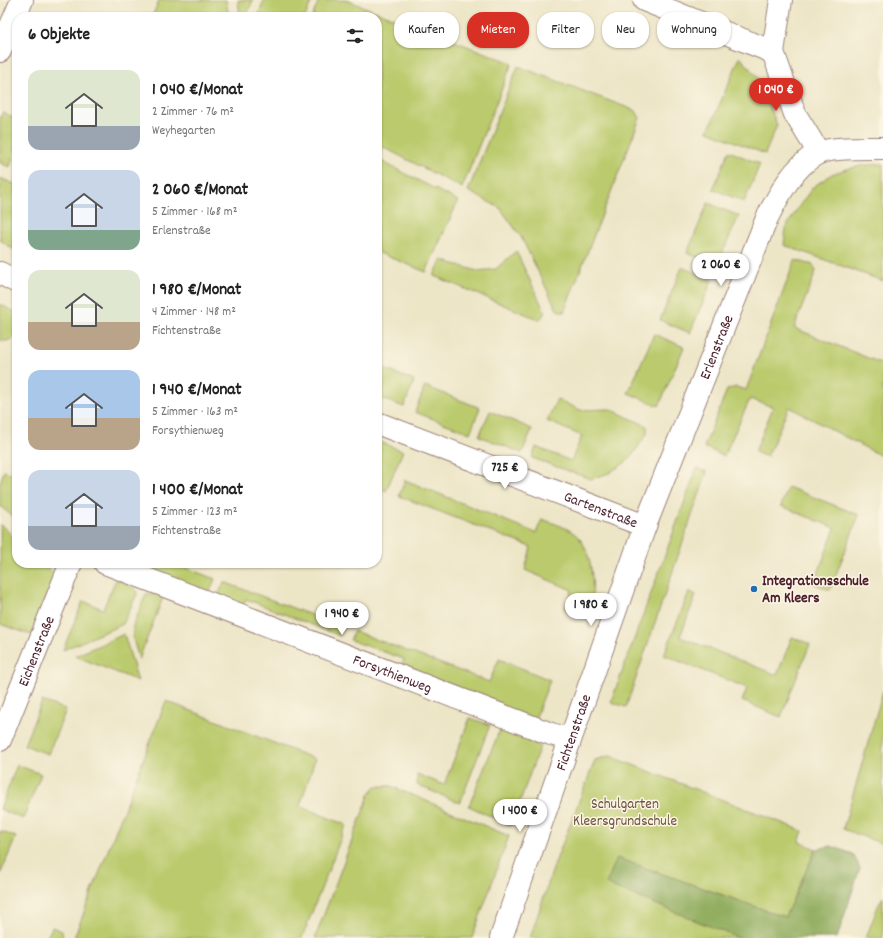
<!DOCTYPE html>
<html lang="de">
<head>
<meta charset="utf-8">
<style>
  :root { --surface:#fff; --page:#f2f2f2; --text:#222; --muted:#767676; --accent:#d93025 }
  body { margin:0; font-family:Dekko,sans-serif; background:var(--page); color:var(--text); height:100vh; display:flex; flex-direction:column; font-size:15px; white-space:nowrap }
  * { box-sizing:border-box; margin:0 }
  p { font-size:13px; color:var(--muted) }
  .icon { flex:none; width:22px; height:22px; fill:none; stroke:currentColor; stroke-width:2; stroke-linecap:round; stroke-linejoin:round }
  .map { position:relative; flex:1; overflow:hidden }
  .details { position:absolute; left:12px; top:12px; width:370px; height:556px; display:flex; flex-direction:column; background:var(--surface); border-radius:16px; box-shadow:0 1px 3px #0004 }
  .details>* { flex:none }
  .banner { position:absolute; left:394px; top:12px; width:380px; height:36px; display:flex; gap:8px }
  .price { position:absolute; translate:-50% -34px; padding:0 9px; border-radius:14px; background:#fff; color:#222; font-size:13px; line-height:26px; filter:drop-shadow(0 1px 2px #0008) }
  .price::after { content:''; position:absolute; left:50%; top:24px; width:12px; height:9px; margin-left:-6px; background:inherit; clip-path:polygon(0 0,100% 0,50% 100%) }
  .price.selected { background:var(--accent); color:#fff }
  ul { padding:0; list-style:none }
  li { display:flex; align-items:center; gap:12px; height:100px; padding:0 16px }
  li span { display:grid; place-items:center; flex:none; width:112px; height:80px; border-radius:12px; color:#555 }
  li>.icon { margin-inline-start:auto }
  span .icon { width:48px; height:48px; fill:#fffc; stroke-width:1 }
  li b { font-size:17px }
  h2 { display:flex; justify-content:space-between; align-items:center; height:48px; padding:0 16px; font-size:17px }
  .pill { padding:0 14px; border-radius:16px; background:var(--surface); box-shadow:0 1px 3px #0004; font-size:14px; line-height:36px }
  .pill.selected { background:var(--accent); color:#fff }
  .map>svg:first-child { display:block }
  .green { fill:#baca6c; stroke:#82744c }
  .forest { fill:#93ae60; stroke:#6e6646 }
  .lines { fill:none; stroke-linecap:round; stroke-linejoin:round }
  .street-casing { stroke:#9b8278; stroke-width:24 }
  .street { stroke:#fff; stroke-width:22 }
  .poi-dot { fill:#1f6fb2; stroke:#fcf5e5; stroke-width:1.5 }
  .labels { text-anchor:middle; stroke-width:3; stroke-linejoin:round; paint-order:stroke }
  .street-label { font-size:15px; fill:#4a1f2b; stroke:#fcf5e5 }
  .poi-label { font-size:15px; font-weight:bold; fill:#4a1f2b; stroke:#fcf5e5; text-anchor:start }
  .park-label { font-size:15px; fill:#6c523e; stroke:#fcf5e5 }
</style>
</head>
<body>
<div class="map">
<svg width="883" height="938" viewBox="0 0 883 938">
  <rect width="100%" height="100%" fill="#fcf5e5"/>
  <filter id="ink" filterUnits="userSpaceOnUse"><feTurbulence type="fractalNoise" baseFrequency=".025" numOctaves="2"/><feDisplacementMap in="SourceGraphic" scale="8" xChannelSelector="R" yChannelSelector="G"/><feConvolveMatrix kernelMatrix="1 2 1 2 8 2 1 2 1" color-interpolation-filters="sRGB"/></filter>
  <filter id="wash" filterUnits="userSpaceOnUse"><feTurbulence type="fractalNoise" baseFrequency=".012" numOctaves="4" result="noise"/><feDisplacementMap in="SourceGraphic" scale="16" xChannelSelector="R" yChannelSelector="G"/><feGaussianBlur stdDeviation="0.9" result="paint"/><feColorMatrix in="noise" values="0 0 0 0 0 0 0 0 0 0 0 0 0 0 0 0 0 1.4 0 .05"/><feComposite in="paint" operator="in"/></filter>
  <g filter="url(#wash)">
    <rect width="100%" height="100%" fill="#ece5c6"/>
    <g class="green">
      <polygon points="159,0 226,0 229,17 152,17"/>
      <polygon points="238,0 253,0 246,17 240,17"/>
      <polygon points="264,0 312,0 305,17 258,17"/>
      <polygon points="319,0 346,0 512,63 462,188 377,144 377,17 312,17"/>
      <polygon points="740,57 758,78 777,125 765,154 708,131"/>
      <polygon points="518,66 636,111 640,118 564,312 557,310 521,237 500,208 468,191"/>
      <polygon points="3,112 17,120 17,144 10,167 0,163 0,118"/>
      <polygon points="729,151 760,164 744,202 713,189"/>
      <polygon points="377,159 458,201 426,272 377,252"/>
      <polygon points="883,164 883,281 784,245 786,228 797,209 813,187 832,174 847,169 864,165"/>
      <polygon points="0,178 17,185 17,252 0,240"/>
      <polygon points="708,203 739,216 717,265 687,253"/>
      <polygon points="516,251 545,312 540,320 434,276 441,260 477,271 496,269"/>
      <polygon points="795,260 813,265 816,271 794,328 883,364 883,457 789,407 767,457 755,452 773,407 750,399 724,456 704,447 727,390 736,387 746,390"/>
      <polygon points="682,267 712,280 690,333 660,320"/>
      <path d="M0 304 17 313V333C12 339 8 343 0 340Z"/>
      <polygon points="654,334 684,347 659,406 628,393"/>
      <polygon points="377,366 414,381 404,407 377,397"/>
      <polygon points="425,386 480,408 470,433 415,412"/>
      <polygon points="557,399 580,410 610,409 647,426 647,434 629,460 609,473 591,479 532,458 536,447 571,461 582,436 547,421"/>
      <polygon points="490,411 532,429 522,453 479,436"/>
      <polygon points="378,441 403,451 386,491 377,487 377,444"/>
      <polygon points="697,468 707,472 626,707 611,702"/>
      <polygon points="4,471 17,476 17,520 0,506 0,482"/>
      <path d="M405 480 536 533 542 519C555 524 571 528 580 539 591 552 596 590 590 605 589 609 586 613 584 616L565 609 572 590 525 570 531 547 399 496Z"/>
      <polygon points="788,487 859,515 830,590 814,584 835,528 781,506"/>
      <polygon points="0,524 17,540 17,563 42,563 56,576 31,635 0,624"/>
      <polygon points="132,563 173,563 215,579 209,594"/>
      <polygon points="116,579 135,587 137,594 123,624 63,650 83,601 103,609"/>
      <polygon points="224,582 343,627 340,636 246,599 242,607 217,598"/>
      <polygon points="156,592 164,595 139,659 133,639 133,626 146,594"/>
      <polygon points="689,592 696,595 680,637 777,675 792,637 810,644 781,717 742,701 747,688 664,655"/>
      <polygon points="354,631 489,682 499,659 550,680 535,719 401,668 404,659 350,640"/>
      <polygon points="124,634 138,681 75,656"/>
      <polygon points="883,691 883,844 843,829"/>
      <polygon points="42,701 66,710 48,754 24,745"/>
      <polygon points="166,701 315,759 300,806 346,825 302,938 74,938"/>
      <polygon points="470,718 490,725 460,803 417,785 417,774 444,785"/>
      <polygon points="500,729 540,746 511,826 469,806"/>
      <polygon points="610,756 803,831 799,842 816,849 785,917 617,858 607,884 739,938 530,938 555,863 595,760"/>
      <polygon points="17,765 41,774 23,819 0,809"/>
      <polygon points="376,786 391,786 509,836 472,938 315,938 370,793"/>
      <polygon points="0,831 16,837 0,875"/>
      <polygon points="883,897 883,938 866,938 878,906"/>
      <polygon points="52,927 62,931 63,938 47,938"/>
    </g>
    <polygon class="forest" points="831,846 853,854 860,868 837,938 739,938 606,884 617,858 785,917 816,849"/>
  </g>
  <g filter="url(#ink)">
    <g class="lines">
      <defs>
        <g id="street">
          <polyline points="644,0 773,52"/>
          <polyline points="781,0 773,52 795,114 819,153"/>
          <polyline points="0,51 22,0"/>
          <polyline points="0,273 17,282"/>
          <path id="s1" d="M377 423 645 526"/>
          <path id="s2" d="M105 563 551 734 570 739"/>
          <path id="s3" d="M0 740 71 563"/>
          <path id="s4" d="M501 938 645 526 767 218C779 194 794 166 818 153 831 147 868 148 883 148"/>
        </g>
      </defs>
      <use href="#street" class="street-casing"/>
      <use href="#street" class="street"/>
    </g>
  </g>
  <circle class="poi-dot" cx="754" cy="589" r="4"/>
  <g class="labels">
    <g class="street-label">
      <text dy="5" stroke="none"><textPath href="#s4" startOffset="629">Erlenstraße</textPath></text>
      <text dy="5" stroke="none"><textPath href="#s1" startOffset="240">Gartenstraße</textPath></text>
      <text dy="5" stroke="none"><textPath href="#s3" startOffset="96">Eichenstraße</textPath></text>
      <text dy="5" stroke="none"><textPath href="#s2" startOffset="308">Forsythienweg</textPath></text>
      <text dy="5" stroke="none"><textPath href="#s4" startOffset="218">Fichtenstraße</textPath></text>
    </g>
    <g class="poi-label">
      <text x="762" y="585">Integrationsschule<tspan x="762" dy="17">Am Kleers</tspan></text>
    </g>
    <g class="park-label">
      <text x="625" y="808">Schulgarten<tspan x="625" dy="17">Kleersgrundschule</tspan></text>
    </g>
  </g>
</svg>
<b class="price selected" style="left:776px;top:112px">1 040 €</b>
<b class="price" style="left:721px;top:287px">2 060 €</b>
<b class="price" style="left:505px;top:490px">725 €</b>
<b class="price" style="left:591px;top:627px">1 980 €</b>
<b class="price" style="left:342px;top:636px">1 940 €</b>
<b class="price" style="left:520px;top:833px">1 400 €</b>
<div class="banner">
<a class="pill">Kaufen</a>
<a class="pill selected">Mieten</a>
<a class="pill">Filter</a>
<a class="pill">Neu</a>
<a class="pill">Wohnung</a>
</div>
<section class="details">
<h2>6 Objekte<svg class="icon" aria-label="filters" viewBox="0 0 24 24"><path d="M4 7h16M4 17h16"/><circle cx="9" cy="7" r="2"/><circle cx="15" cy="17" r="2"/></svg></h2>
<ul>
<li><span style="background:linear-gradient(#dfe7d0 70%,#9aa5b1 0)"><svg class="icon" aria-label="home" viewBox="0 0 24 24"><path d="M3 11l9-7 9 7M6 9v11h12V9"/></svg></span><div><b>1 040 €/Monat</b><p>2 Zimmer · 76 m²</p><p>Weyhegarten</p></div></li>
<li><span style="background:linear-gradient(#c9d6e8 75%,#7fa58c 0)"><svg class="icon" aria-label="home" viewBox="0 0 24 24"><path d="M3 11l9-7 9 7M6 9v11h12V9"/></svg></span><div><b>2 060 €/Monat</b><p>5 Zimmer · 168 m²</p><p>Erlenstraße</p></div></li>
<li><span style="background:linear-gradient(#dfe7d0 65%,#b9a48a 0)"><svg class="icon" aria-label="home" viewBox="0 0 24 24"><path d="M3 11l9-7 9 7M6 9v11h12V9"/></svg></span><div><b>1 980 €/Monat</b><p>4 Zimmer · 148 m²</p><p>Fichtenstraße</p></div></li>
<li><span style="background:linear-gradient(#a9c7e8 60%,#b9a48a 0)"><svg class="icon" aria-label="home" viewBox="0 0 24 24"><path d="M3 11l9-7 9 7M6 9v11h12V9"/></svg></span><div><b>1 940 €/Monat</b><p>5 Zimmer · 163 m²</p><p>Forsythienweg</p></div></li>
<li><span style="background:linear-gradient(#c9d6e8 70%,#9aa5b1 0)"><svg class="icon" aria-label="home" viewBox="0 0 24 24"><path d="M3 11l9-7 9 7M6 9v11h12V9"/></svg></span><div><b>1 400 €/Monat</b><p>5 Zimmer · 123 m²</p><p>Fichtenstraße</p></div></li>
</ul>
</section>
</div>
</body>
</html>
